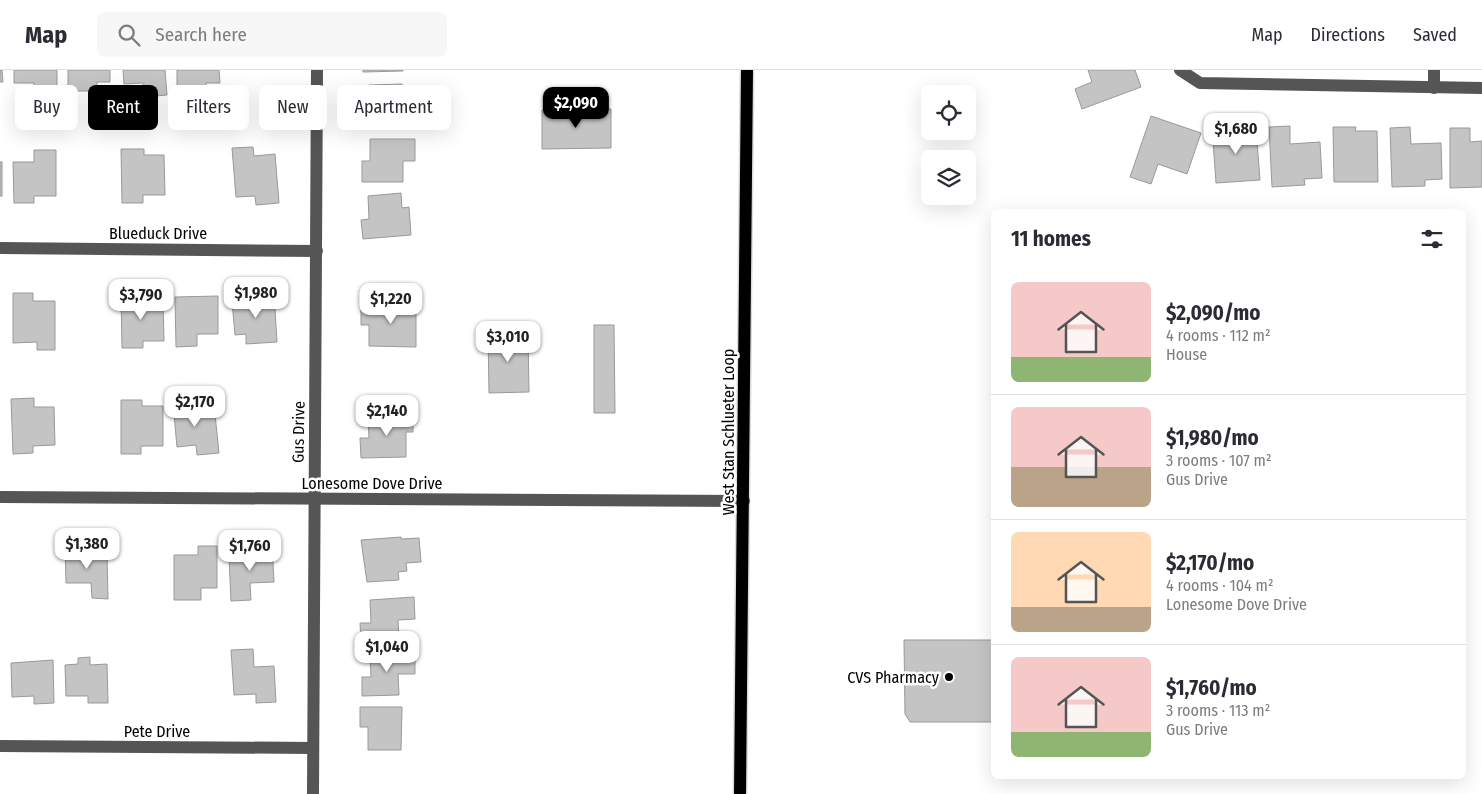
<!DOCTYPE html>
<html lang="en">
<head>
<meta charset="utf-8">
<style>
  :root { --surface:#fff; --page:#f7f7f7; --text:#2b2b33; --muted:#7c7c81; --line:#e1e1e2; --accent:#000 }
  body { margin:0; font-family:"Fira Sans Condensed",sans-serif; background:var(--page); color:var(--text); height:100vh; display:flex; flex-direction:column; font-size:19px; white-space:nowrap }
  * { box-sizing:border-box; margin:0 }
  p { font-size:16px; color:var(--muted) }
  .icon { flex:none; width:28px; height:28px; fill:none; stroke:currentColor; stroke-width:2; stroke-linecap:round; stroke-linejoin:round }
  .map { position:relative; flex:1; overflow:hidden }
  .side { position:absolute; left:991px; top:139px; width:475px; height:570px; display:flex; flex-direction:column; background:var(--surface); border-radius:8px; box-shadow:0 5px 20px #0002 }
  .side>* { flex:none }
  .guide { position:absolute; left:15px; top:15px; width:475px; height:45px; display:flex; gap:10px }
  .tools { position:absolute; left:921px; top:15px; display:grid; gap:10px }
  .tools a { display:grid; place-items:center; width:55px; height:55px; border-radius:8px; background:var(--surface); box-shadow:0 5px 20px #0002; font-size:25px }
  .price { position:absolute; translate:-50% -42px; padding:0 11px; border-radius:10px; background:#fff; color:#222; font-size:16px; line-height:32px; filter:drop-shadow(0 1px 2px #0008) }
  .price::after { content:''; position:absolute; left:50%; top:30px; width:15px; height:11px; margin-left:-8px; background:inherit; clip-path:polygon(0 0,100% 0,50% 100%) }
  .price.active { background:var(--accent); color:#fff }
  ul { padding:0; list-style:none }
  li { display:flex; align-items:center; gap:15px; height:125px; padding:0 20px }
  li+li { border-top:1px solid var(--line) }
  li span { display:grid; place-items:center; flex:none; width:140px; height:100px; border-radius:8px; color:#555 }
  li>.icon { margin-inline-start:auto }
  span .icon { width:60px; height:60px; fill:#fffc; stroke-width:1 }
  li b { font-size:21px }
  h2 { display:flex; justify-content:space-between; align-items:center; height:60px; padding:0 20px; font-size:21px }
  .tag { padding:0 18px; border-radius:8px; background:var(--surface); box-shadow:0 5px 20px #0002; font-size:18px; line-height:45px }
  .tag.active { background:var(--accent); color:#fff }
  header { display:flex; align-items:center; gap:30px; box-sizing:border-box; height:70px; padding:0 25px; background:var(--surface); border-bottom:1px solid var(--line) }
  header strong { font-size:24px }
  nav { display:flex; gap:28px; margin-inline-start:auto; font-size:18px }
  .search { width:350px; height:45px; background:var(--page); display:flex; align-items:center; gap:12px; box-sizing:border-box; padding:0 18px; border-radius:8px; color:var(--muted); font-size:19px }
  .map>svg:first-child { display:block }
  .building { fill:#c4c4c4; stroke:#999 }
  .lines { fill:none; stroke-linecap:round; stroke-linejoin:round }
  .major-casing { stroke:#dbdbdb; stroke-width:15 }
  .minor { stroke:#555; stroke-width:12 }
  .major { stroke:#000; stroke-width:12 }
  .poi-dot { fill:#000; stroke:#fff; stroke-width:2 }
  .labels { text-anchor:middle; stroke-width:5; stroke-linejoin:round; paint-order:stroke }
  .street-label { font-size:16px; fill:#000; stroke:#fff }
  .poi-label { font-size:16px; fill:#000; stroke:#fff; text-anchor:end }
</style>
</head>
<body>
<header>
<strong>Map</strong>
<div class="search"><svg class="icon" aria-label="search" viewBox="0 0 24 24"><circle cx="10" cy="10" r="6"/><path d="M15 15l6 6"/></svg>Search here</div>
<nav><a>Map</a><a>Directions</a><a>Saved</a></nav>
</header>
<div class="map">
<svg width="1482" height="724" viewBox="0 0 1482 724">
  <rect width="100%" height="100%" fill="#fff"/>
  <g class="building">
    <polygon points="0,0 2,0 3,12 0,12"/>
    <polygon points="14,0 57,0 57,25 34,25 34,13 14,13"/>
    <polygon points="68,0 110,0 110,12 97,12 97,21 68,21"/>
    <polygon points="123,0 165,0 167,25 144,27 143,13 124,14"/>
    <polygon points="177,0 219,0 220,13 206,13 206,21 177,22"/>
    <polygon points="363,0 403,0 403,1 363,2"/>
    <polygon points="1088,0 1135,0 1141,17 1082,39 1075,19 1092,12"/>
    <polygon points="402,14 402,28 410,28 411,56 362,56 362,40 369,40 369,15"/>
    <polygon points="611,39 611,78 542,79 542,40"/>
    <polygon points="1151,46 1201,63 1187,104 1158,94 1151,114 1130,107"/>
    <polygon points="1236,56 1236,60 1256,59 1260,110 1216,113 1212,57"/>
    <polygon points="1290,56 1290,74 1320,72 1322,108 1304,109 1305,115 1272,117 1269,57"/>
    <polygon points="1333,57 1356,57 1355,61 1377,61 1378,112 1334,112"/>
    <polygon points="1410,57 1411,74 1441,73 1442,109 1425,110 1425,116 1392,117 1390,58"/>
    <polygon points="1450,58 1470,58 1470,72 1482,71 1482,117 1450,118"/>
    <polygon points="370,69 415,69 415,91 403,91 403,112 362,112 362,91 370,91"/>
    <polygon points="253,77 254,86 275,84 279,133 256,135 255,126 236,127 232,78"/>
    <polygon points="121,79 144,79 144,85 164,85 165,125 143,125 143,133 122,133"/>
    <polygon points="34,80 56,80 56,126 34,126 34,133 14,133 13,92 34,92"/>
    <rect x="0" y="92" width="2" height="34"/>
    <polygon points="401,123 402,138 409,137 411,165 363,169 361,150 369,149 368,126"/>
    <polygon points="13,223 33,223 33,231 55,231 55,280 37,280 37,272 13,273"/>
    <polygon points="121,224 145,224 145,231 163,231 164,271 143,271 143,278 122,278"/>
    <polygon points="274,224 277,272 246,274 246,264 235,265 232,231 258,230 258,225"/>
    <polygon points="218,226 218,264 197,264 197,276 176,277 175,227"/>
    <polygon points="361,235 416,235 416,277 369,276 369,255 361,255"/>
    <polygon points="594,255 614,255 615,343 594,343"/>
    <polygon points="528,263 529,322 489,323 488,264"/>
    <polygon points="34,328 34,337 54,337 55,375 33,376 33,383 13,384 11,329"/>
    <polygon points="121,330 142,330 142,336 163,336 163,376 141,376 141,384 121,384"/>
    <polygon points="196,330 197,345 215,344 219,383 197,385 196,375 177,377 173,333"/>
    <polygon points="368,346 413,346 413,362 406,362 406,387 361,388 360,368 369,368"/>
    <polygon points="401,467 401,469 419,468 421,492 406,493 407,501 398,502 399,510 367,512 361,470"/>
    <polygon points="84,474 84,485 107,484 108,529 92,528 91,513 66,513 65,475"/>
    <polygon points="272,475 274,512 250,513 251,530 231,531 229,487 254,485 254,476"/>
    <polygon points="198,476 217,476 217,518 201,518 201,530 174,530 174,485 198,485"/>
    <polygon points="414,527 415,549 398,550 399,570 361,572 360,553 371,553 370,530"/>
    <polygon points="904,570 994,570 994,652 910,652 905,644"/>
    <polygon points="253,579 254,597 274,596 276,632 256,633 256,624 234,625 231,580"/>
    <polygon points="415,583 415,604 398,604 399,625 362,626 362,607 371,607 370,584"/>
    <polygon points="90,587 90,595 107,594 108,633 88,633 88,626 66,626 65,595 78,594 78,588"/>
    <polygon points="53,590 54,633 34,634 34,626 12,627 11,593"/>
    <polygon points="360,637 402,637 401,680 368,680 368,657 360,657"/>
  </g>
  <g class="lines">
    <defs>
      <polyline id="major" points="740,724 747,0"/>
    </defs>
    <use href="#major" class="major-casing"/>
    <g class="minor">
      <polyline points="1180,0 1200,13 1482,18"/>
      <polyline points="1434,18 1434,0"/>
      <polyline points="0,178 317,181"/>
      <polyline points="0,427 744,431"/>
      <polyline points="0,676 313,678"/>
      <polyline points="313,724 317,0"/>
    </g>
    <use href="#major" class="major"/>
  </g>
  <circle class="poi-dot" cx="949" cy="607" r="5"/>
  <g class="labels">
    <g class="street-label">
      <text x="158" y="169">Blueduck Drive</text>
      <text transform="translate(298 362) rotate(-89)" y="6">Gus Drive</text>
      <text transform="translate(728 362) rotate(-90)" y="6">West Stan Schlueter Loop</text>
      <text x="372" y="419">Lonesome Dove Drive</text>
      <text x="157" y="667">Pete Drive</text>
    </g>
    <g class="poi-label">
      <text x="939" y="613">CVS Pharmacy</text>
    </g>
  </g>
</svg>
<div class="tools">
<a><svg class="icon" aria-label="locate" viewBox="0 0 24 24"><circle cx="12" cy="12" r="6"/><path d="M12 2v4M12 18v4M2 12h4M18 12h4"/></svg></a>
<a><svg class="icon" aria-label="layers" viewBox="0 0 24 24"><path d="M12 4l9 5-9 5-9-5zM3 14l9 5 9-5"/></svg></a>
</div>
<b class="price active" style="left:576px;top:59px">$2,090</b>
<b class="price" style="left:1236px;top:85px">$1,680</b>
<b class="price" style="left:256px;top:249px">$1,980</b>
<b class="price" style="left:141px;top:251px">$3,790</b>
<b class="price" style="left:391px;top:255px">$1,220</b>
<b class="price" style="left:508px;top:293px">$3,010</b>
<b class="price" style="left:195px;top:358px">$2,170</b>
<b class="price" style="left:387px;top:367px">$2,140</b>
<b class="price" style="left:87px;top:500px">$1,380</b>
<b class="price" style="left:250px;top:502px">$1,760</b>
<b class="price" style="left:387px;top:603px">$1,040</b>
<div class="guide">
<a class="tag">Buy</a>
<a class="tag active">Rent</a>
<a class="tag">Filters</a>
<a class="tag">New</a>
<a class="tag">Apartment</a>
</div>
<section class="side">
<h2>11 homes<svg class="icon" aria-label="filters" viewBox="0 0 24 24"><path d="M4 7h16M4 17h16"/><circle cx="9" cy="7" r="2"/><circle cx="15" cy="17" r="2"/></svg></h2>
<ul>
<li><span style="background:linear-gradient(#f6c9c9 75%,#8fb573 0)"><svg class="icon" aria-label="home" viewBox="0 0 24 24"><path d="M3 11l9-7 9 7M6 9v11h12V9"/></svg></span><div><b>$2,090/mo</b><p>4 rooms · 112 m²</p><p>House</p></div></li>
<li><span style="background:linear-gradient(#f6c9c9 60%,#b9a48a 0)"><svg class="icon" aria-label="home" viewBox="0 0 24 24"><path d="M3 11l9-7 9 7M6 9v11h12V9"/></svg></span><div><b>$1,980/mo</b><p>3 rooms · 107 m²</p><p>Gus Drive</p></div></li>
<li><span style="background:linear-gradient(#ffd9b3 75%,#b9a48a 0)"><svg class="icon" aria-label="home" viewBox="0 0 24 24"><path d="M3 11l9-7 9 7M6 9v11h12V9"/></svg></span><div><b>$2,170/mo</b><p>4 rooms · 104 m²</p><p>Lonesome Dove Drive</p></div></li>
<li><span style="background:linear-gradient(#f6c9c9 75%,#8fb573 0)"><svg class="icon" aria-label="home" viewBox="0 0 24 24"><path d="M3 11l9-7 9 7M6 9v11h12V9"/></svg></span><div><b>$1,760/mo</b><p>3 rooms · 113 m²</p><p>Gus Drive</p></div></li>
</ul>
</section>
</div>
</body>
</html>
